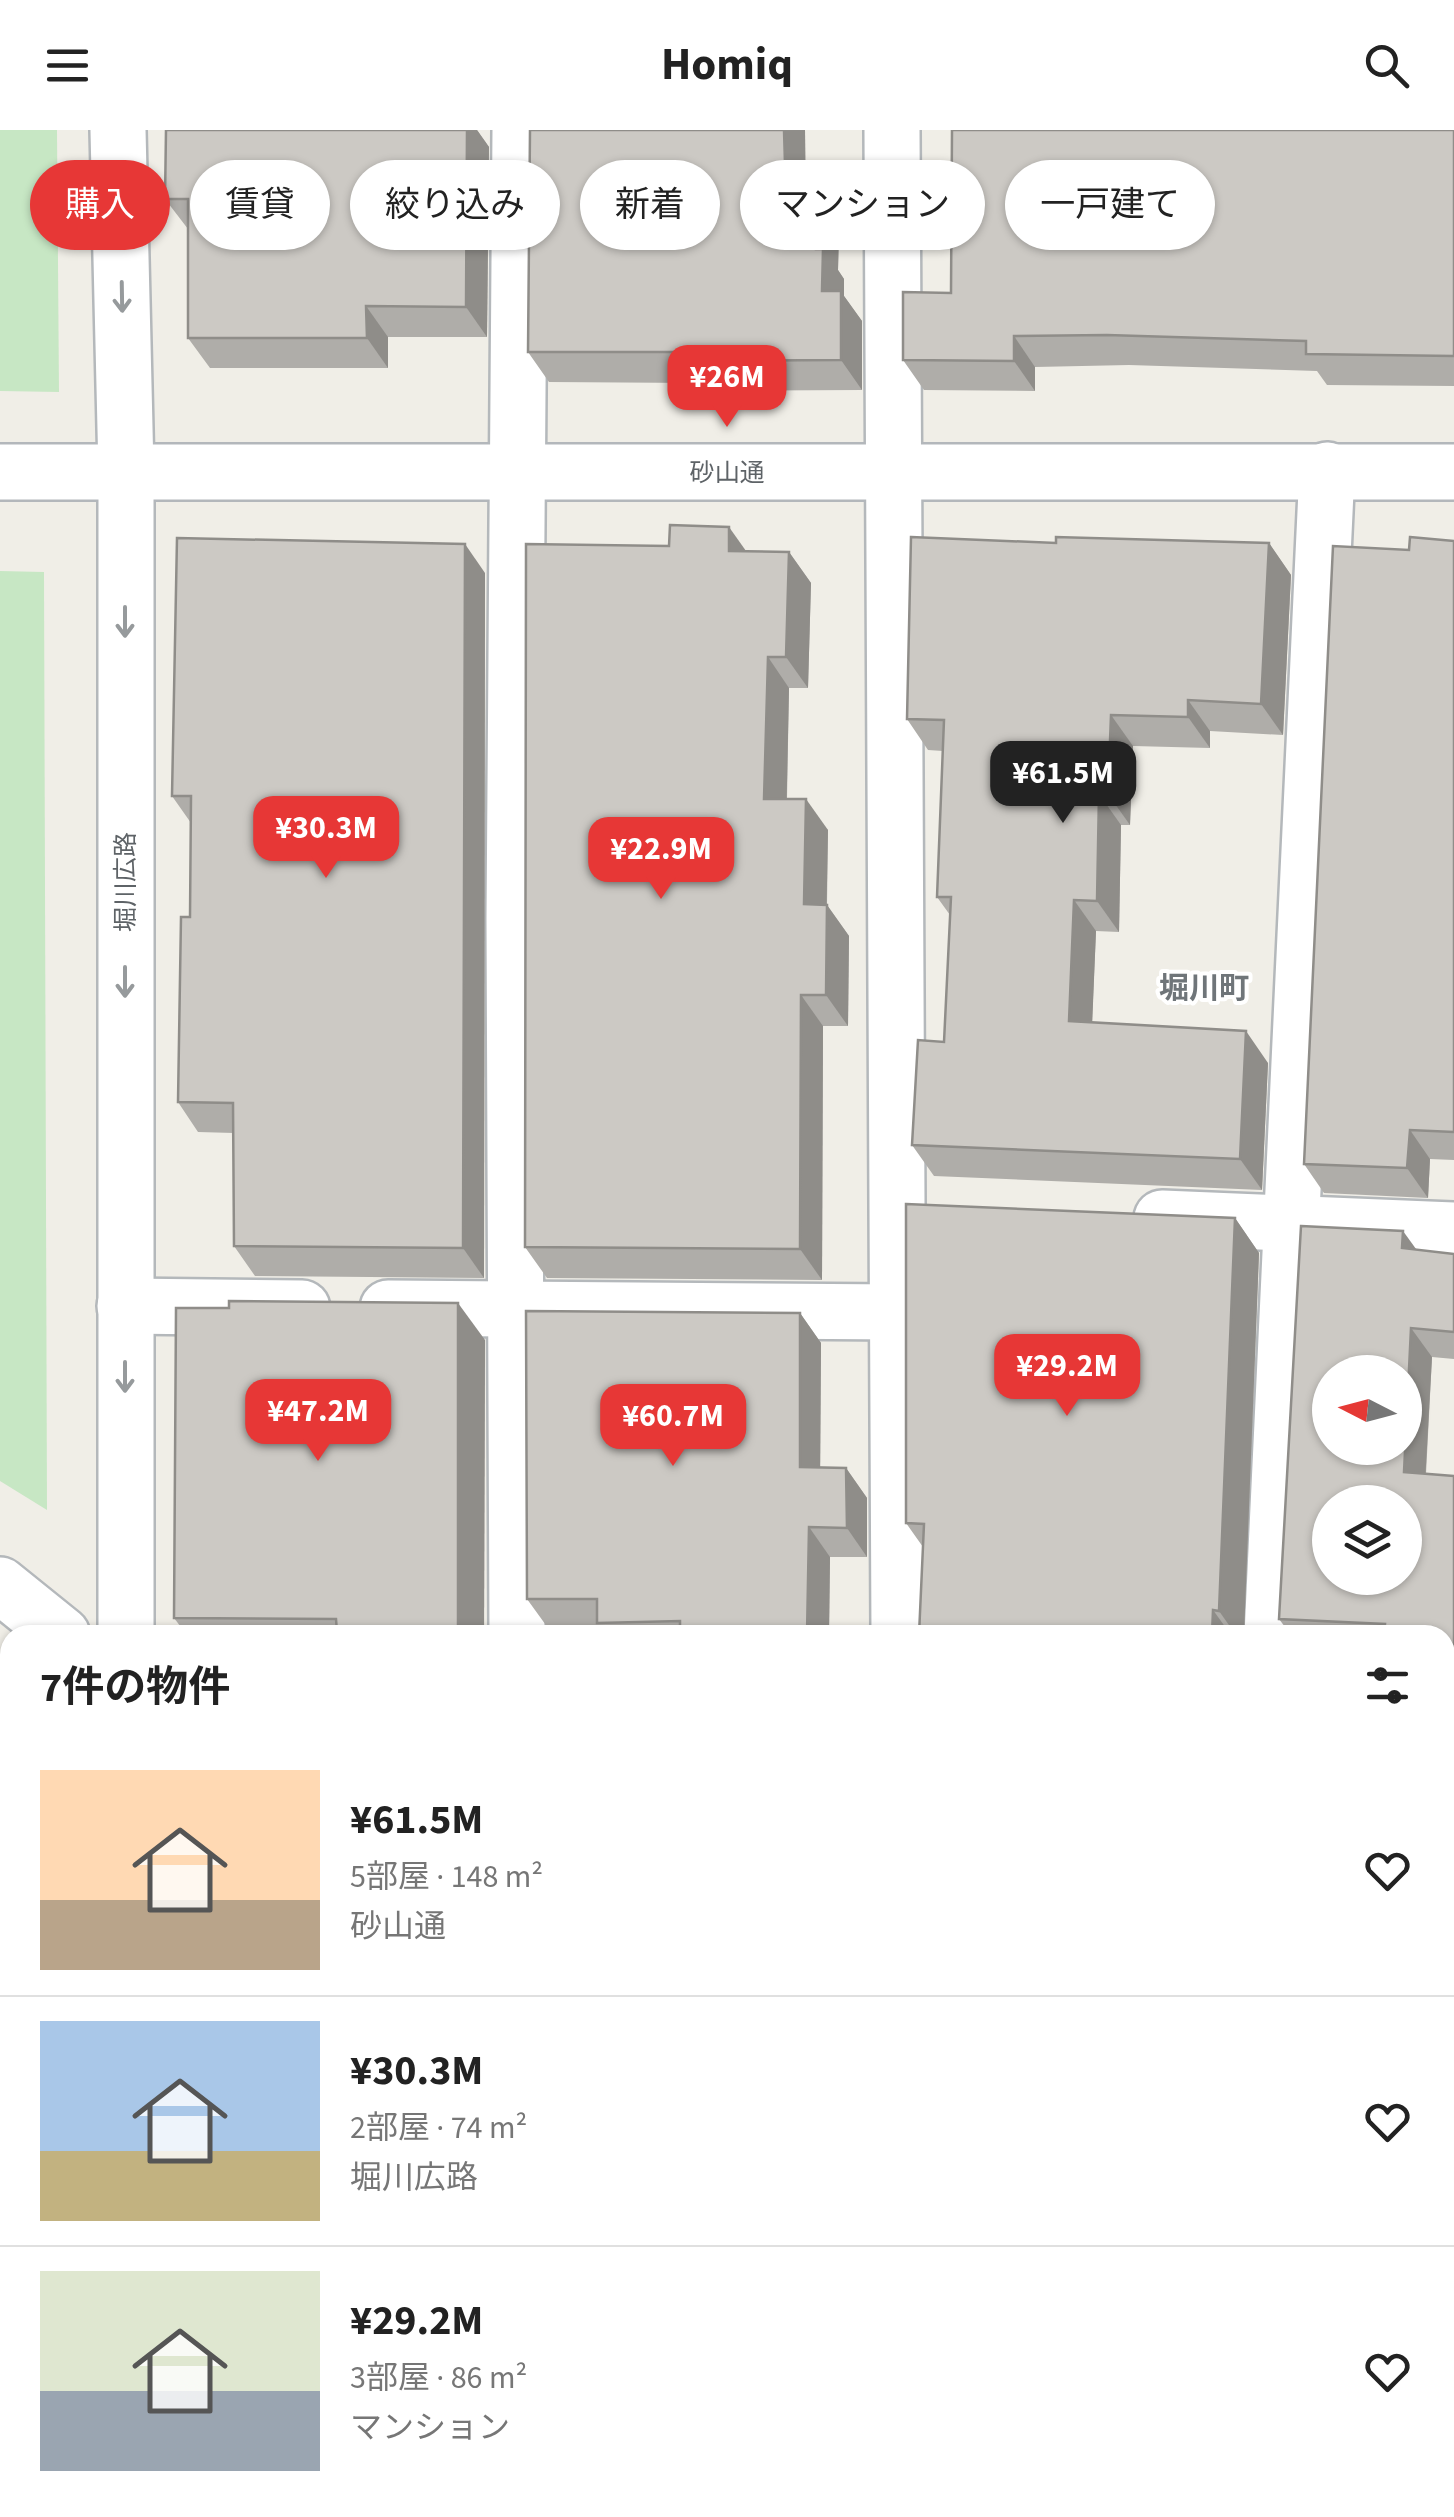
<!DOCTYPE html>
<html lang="ja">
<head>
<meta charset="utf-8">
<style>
  :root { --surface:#fff; --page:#f6f6f6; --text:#222; --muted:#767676; --line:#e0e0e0; --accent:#e73736 }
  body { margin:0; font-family:"Source Sans 3","Noto Sans JP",sans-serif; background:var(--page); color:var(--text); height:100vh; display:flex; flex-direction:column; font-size:38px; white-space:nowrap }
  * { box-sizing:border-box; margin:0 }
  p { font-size:32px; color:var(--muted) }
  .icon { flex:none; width:55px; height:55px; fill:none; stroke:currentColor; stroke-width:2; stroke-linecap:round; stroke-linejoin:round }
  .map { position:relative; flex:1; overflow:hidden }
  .panel { position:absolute; left:0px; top:1495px; width:1455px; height:892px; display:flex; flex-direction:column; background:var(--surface); border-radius:30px 30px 0 0; box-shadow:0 2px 8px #0004 }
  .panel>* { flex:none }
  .hud { position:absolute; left:30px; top:30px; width:1395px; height:90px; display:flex; gap:20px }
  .needle { width:65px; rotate:276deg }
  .fabs { position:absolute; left:1312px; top:1225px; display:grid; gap:20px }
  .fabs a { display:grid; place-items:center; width:110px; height:110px; border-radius:50%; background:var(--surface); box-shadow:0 2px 8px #0004; font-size:50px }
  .price { position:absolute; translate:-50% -85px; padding:0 22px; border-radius:20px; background:var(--accent); color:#fff; font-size:32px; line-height:65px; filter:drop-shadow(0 2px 5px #0008) }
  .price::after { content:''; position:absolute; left:50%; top:60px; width:30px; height:22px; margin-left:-15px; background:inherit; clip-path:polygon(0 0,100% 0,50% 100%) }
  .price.current { background:#222; color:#fff }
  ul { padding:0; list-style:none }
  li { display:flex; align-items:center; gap:30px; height:250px; padding:0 40px }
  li+li { border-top:2px solid var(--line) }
  li span { display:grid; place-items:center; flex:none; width:280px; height:200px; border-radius:0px; color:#555 }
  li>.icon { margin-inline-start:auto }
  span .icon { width:120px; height:120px; fill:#fffc; stroke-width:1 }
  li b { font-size:42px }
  h2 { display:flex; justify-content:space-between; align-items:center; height:120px; padding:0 40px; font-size:42px }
  .pill { padding:0 35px; border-radius:45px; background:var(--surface); box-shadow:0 2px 8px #0004; font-size:35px; line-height:90px }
  .pill.current { background:var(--accent); color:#fff }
  header { display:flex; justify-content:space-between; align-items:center; height:130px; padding:0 40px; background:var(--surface); font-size:45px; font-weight:700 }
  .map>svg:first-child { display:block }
  .green { fill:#c7e7c4 }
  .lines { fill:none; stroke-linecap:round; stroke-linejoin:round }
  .street-casing { stroke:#b4b8bb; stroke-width:60 }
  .secondary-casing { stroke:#b3b7bb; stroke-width:60 }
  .street { stroke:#fff; stroke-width:55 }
  .secondary { stroke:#fff; stroke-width:55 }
  .wall { fill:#afada9 }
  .shaded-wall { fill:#8f8d89 }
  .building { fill:#ccc9c4; stroke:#8f8d89; stroke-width:2.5; fill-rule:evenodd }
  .oneway { stroke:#969a9c }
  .labels { text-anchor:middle; stroke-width:8; stroke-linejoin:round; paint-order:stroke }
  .street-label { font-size:25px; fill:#5e6367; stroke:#fff }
  .quarter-label { font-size:30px; font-weight:bold; fill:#6f7579; stroke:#fff }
</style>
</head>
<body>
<header><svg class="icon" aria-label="menu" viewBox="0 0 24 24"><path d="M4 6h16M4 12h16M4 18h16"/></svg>Homiq<svg class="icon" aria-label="search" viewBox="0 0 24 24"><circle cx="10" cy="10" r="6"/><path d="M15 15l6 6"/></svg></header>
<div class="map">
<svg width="1454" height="2387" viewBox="0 0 1454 2387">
  <rect width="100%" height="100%" fill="#f0eee7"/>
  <g class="green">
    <polygon points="0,0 57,0 59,262 0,261"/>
    <polygon points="0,441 44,442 47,1380 0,1351"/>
    <polygon points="0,1536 10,1543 10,2378 71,2378 72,2387 0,2387"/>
  </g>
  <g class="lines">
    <defs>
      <g id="street">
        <polyline points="118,0 126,341 126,1505"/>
        <polyline points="892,0 899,1505"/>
        <polyline points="1162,1088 1454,1100"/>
        <polyline points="125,1176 302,1178"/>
        <polyline points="388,1178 898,1182"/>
        <polyline points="0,1455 62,1505"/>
        <polyline points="517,1505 514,788 520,0"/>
        <polyline points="1272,1505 1327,340"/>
        <polyline points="1445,1629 1454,1628"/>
        <polyline points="142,2378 142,2387"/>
        <polyline points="865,2387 865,2378"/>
      </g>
      <polyline id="secondary" points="0,342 1454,342"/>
    </defs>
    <use href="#street" class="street-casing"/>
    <use href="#secondary" class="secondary-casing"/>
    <use href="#street" class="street"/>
    <use href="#secondary" class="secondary"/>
  </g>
  <g class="wall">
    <polygon points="166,0 477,0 489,17 487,207 388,207 388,238 210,238 188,208 188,99 165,69"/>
    <polygon points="1454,0 1454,256 1327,255 1317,241 1129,235 1035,237 1035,261 924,260 903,230 951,163"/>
    <polygon points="806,34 840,64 838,140 844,149 844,166 862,191 862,260 701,261 695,253 549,252 528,222"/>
    <polygon points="1454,411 1454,1030 1430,1029 1428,1068 1324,1063 1304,1034 1409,420"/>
    <polygon points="1056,413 1269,413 1291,445 1283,605 1210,601 1210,618 1133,616 1130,695 1121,695 1119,802 1096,801 1092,892 1268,933 1262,1060 934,1046 912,1015 944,912 950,785 937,767 943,621 928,620 907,589"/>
    <polygon points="747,421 789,422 811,453 808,558 789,558 787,669 828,700 827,775 849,806 848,896 823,896 822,1150 547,1148 525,1117"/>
    <polygon points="485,443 484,1148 255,1146 234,1116 234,1003 198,1002 178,972 190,787 191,693 172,666"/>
    <polygon points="1235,1088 1259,1123 1244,1505 919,1505 923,1417 906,1393"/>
    <polygon points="1417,1120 1454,1124 1454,1229 1432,1227 1426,1344 1454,1346 1454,1554 1445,1554 1445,1505 1291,1505 1279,1489"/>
    <polygon points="800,1183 821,1213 820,1337 846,1338 867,1368 867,1427 830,1427 829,1505 605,1505 601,1498 548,1498 527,1469"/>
    <polygon points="485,1210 484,1505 187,1505 174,1488"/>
    <polygon points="1249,2378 1445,2378 1454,2387 1393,2387 1314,2381 1319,2387 1248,2387"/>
  </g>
  <g class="shaded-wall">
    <polygon points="467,0 477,0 489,17 487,207 466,177"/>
    <polygon points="784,0 805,0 806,64 785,34"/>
    <polygon points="819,34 840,64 838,140 844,149 844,166 862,191 862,260 841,230 822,161 816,119"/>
    <polygon points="366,176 388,207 388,238 367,208"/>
    <polygon points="1014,206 1035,237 1035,261 1014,231"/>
    <polygon points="729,397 751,428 729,421"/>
    <polygon points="1269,413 1291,445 1283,605 1261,574"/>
    <polygon points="465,414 485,443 484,1148 463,1118"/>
    <polygon points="789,422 811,453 808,558 786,527"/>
    <polygon points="768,527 789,558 786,700 764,669"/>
    <polygon points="1188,570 1210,601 1210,618 1188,587"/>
    <polygon points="1111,585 1133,616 1130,695 1108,664"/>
    <polygon points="1099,664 1121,695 1119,802 1097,771"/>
    <polygon points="806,669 828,700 826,806 804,774"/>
    <polygon points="1074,770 1096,801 1091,922 1069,891"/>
    <polygon points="827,775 849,806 848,896 826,865"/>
    <polygon points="801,865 823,896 822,1150 800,1119"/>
    <polygon points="1246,901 1268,933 1262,1060 1240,1029"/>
    <polygon points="1410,1000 1430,1029 1428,1068 1407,1038"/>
    <polygon points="1235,1088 1259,1123 1244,1505 1236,1505 1219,1481"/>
    <polygon points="1403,1101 1424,1130 1402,1118"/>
    <polygon points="458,1173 485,1210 484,1505 462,1505 458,1499"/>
    <polygon points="800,1183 821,1213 820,1366 800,1337"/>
    <polygon points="1411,1198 1432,1227 1424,1371 1404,1342"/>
    <polygon points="846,1338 867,1368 867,1427 847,1398"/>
    <polygon points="809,1397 830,1427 829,1505 807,1505"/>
    <polygon points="1213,1480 1231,1505 1212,1505"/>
    <polygon points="1445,1514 1454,1526 1454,1540 1445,1528"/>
    <rect x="536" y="2378" width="23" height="9"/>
    <polygon points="1050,2378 1073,2378 1072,2387 1049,2387"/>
    <polygon points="1311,2378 1312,2378 1319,2387 1311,2387"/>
  </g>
  <g class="building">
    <polygon points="166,0 467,0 466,177 366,176 367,208 188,208 188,69 165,69"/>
    <polygon points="530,0 784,0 785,34 819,34 816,119 823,119 822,161 841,161 841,230 680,231 680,222 528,222"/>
    <polygon points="952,0 1454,0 1454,226 1306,224 1306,211 1107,205 1014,206 1014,231 903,230 903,162 951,163"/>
    <polygon points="670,395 729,397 729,421 789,422 786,527 768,527 764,669 806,669 804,774 827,775 826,865 801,865 800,1119 525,1117 526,414 669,416"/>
    <polygon points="911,407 1056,413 1056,407 1269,413 1261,574 1188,570 1188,587 1111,585 1108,664 1099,664 1097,771 1074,770 1069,891 1246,901 1240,1029 912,1015 918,910 944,912 951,767 937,767 944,590 907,589"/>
    <polygon points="1410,407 1454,411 1454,1002 1410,1000 1407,1038 1304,1034 1333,416 1409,420"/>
    <polygon points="177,408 465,414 463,1118 234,1116 233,973 178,972 181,787 190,787 191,666 172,666"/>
    <polygon points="906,1074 1235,1088 1219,1481 1213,1480 1212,1505 919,1505 924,1394 906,1393"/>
    <path d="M1301 1096 1403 1101 1402 1118 1454 1124V1202L1411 1198 1404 1342 1454 1346V1514H1445V1516V1505H1384L1385 1494 1279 1489ZM1330 1242H1405V1318H1330ZM1330 1372H1405V1448H1330Z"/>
    <polygon points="229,1171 458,1173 458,1499 337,1502 336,1489 174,1488 176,1178 229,1178"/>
    <polygon points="526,1181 800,1183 800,1337 846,1338 847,1398 809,1397 807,1505 680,1505 680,1491 597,1493 597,1469 527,1469"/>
    <polygon points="1445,1981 1454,1981 1454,2387 1438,2387 1439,2378 1445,2378"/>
    <polygon points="374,2378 536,2378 536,2387 373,2387"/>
    <polygon points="879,2378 1050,2378 1049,2387 878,2387"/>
    <polygon points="1249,2378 1311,2378 1311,2387 1248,2387"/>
  </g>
  <defs><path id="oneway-shaft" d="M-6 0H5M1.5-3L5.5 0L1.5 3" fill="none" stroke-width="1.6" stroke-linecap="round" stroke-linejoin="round" transform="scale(2.5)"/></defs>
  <g class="oneway">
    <use href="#oneway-shaft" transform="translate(122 167) rotate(89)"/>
    <use href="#oneway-shaft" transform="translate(125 492) rotate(90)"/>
    <use href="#oneway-shaft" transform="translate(125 852) rotate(90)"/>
    <use href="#oneway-shaft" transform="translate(125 1247) rotate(90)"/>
  </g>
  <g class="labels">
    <g class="street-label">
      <text x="727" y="351">砂山通</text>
      <text transform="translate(125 752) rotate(-90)" y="9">堀川広路</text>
    </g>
    <g class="quarter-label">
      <text x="1204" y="868">堀川町</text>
    </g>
  </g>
</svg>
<div class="fabs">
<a><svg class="needle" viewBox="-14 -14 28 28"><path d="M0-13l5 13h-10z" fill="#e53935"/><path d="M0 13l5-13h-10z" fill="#767676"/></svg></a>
<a><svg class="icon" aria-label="layers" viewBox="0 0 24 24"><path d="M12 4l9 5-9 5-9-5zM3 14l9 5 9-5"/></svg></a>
</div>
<b class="price" style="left:727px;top:300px">¥26M</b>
<b class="price current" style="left:1063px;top:696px">¥61.5M</b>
<b class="price" style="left:326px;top:751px">¥30.3M</b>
<b class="price" style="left:661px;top:772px">¥22.9M</b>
<b class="price" style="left:1067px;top:1289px">¥29.2M</b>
<b class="price" style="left:318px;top:1334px">¥47.2M</b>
<b class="price" style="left:673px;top:1339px">¥60.7M</b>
<div class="hud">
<a class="pill current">購入</a>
<a class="pill">賃貸</a>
<a class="pill">絞り込み</a>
<a class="pill">新着</a>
<a class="pill">マンション</a>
<a class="pill">一戸建て</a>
</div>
<section class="panel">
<h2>7件の物件<svg class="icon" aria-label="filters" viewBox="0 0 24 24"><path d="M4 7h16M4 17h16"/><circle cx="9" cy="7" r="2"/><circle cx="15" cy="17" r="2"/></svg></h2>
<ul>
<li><span style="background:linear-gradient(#ffd9b3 65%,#b9a48a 0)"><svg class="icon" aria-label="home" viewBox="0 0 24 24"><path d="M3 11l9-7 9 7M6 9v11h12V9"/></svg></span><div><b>¥61.5M</b><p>5部屋 · 148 m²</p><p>砂山通</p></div><svg class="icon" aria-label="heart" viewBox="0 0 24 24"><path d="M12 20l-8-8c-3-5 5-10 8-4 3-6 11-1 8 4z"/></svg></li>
<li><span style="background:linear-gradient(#a9c7e8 65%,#c2b280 0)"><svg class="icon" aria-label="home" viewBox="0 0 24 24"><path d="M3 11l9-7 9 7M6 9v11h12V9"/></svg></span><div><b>¥30.3M</b><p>2部屋 · 74 m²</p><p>堀川広路</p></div><svg class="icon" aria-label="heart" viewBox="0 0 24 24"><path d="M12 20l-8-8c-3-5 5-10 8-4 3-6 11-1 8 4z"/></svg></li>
<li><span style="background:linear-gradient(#dfe7d0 60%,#9aa5b1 0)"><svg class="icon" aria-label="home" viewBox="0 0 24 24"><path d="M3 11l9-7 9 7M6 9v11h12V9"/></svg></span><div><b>¥29.2M</b><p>3部屋 · 86 m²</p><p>マンション</p></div><svg class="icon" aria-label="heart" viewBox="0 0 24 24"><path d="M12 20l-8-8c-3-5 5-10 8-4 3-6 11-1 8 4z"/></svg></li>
</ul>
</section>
</div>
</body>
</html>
